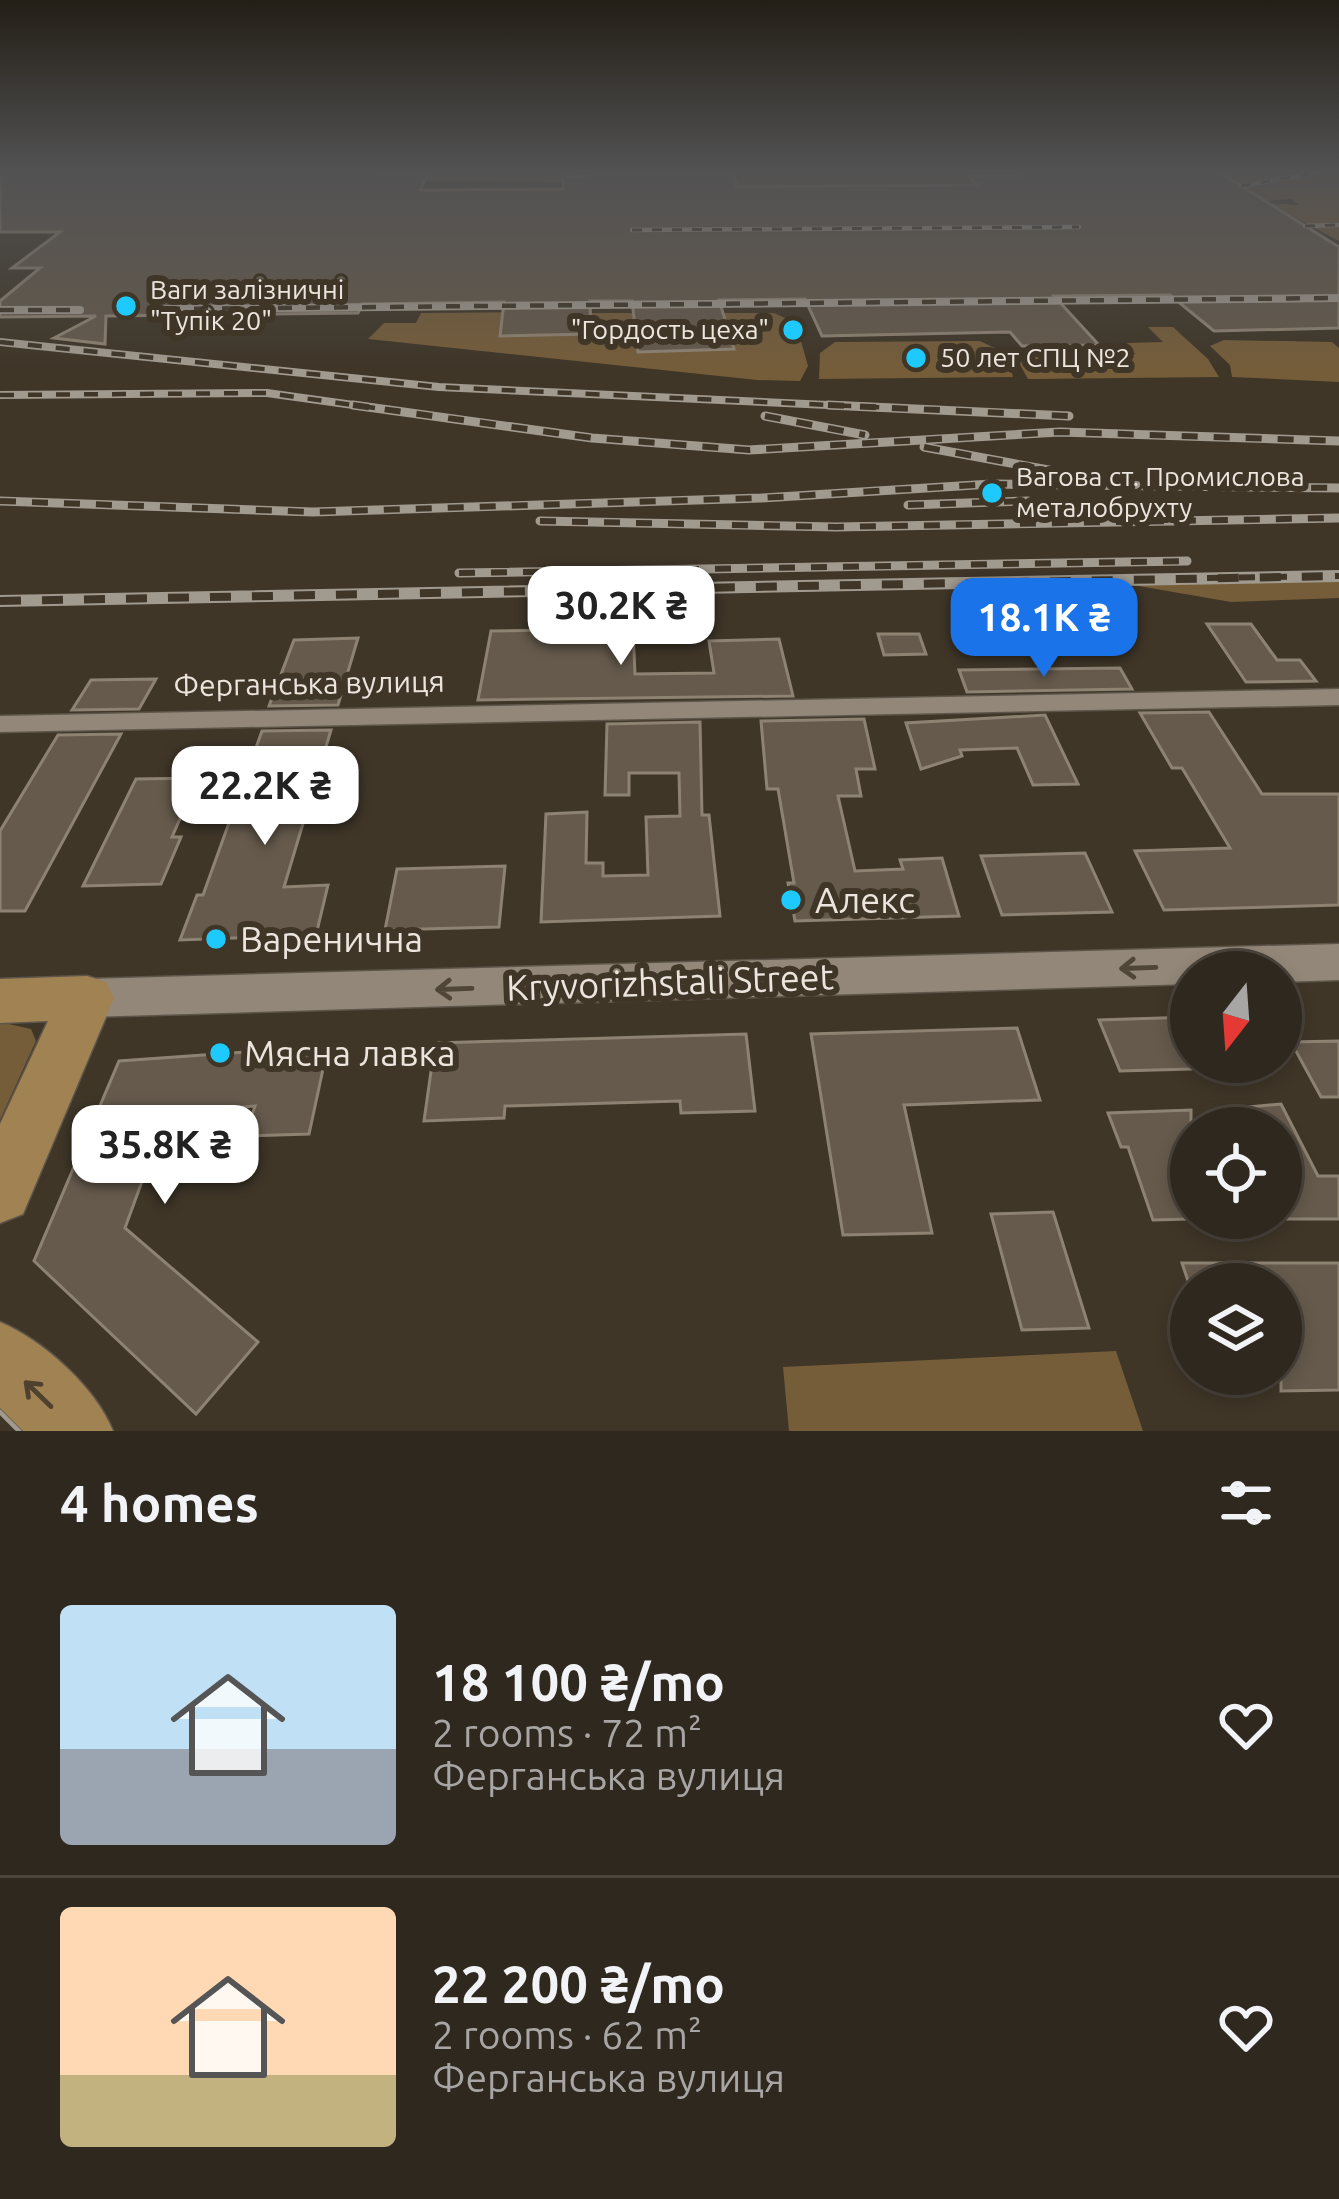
<!DOCTYPE html>
<html lang="en">
<head>
<meta charset="utf-8">
<style>
  :root { --surface:#2f281e; --page:#373027; --text:#f1f3f6; --muted:#a7a6a4; --line:#4a443c; --accent:#1a73e8 }
  body { margin:0; font-family:Ubuntu,sans-serif; background:var(--page); color:var(--text); height:100vh; display:flex; flex-direction:column; font-size:45px; white-space:nowrap }
  * { box-sizing:border-box; margin:0 }
  p { font-size:39px; color:var(--muted) }
  .icon { flex:none; width:66px; height:66px; fill:none; stroke:currentColor; stroke-width:2; stroke-linecap:round; stroke-linejoin:round }
  .map { position:relative; height:1431px; overflow:hidden }
  .sheet { display:flex; flex-direction:column; background:var(--surface); flex:1 }
  .sheet>* { flex:none }
  .needle { width:78px; rotate:197deg }
  .buttons { position:absolute; left:1170px; top:951px; display:grid; gap:24px }
  .buttons a { display:grid; place-items:center; width:132px; height:132px; border-radius:50%; background:var(--surface); box-shadow:0 6px 18px #0003,0 0 0 3px var(--line); font-size:60px }
  .price { position:absolute; translate:-50% -102px; padding:0 27px; border-radius:24px; background:#fff; color:#222; font-size:39px; line-height:78px; filter:drop-shadow(0 3px 6px #0008) }
  .price::after { content:''; position:absolute; left:50%; top:72px; width:36px; height:27px; margin-left:-18px; background:inherit; clip-path:polygon(0 0,100% 0,50% 100%) }
  .price.current { background:var(--accent); color:#fff }
  ul { padding:0; list-style:none }
  li { display:flex; align-items:center; gap:36px; height:300px; padding:0 60px }
  li+li { border-top:3px solid var(--line) }
  li span { display:grid; place-items:center; flex:none; width:336px; height:240px; border-radius:12px; color:#555 }
  li>.icon { margin-inline-start:auto }
  span .icon { width:144px; height:144px; fill:#fffc; stroke-width:1 }
  li b { font-size:51px }
  h2 { display:flex; justify-content:space-between; align-items:center; height:144px; padding:0 60px; font-size:51px }
  .map>svg:first-child { display:block }
  .green { fill:#755d3a }
  .building { fill:#655a4c; stroke:#8e8373; stroke-width:3 }
  .lines { fill:none; stroke-linecap:round; stroke-linejoin:round }
  .minor-casing { stroke:#5d5549; stroke-width:3 }
  .secondary-casing { stroke:#5d5549; stroke-width:3 }
  .primary-casing { stroke:#5d5549; stroke-width:3 }
  .minor { fill:#928778; fill-rule:evenodd }
  .secondary { fill:#928778; fill-rule:evenodd }
  .primary { fill:#a08253; fill-rule:evenodd }
  .tram { stroke:#a19a8f; stroke-width:4.5 }
  .rail-far3-casing { stroke:#a19a8f; stroke-width:4.5 }
  .rail-far2-casing { stroke:#a19a8f; stroke-width:8 }
  .rail-far1-casing { stroke:#a19a8f; stroke-width:9 }
  .rail-casing { stroke:#a19a8f; stroke-width:12 }
  .rail-far3 { stroke:#3f3628; stroke-width:3; stroke-dasharray:10; stroke-linecap:butt }
  .rail-far2 { stroke:#3f3628; stroke-width:4.5; stroke-dasharray:14; stroke-linecap:butt }
  .rail-far1 { stroke:#3f3628; stroke-width:6; stroke-dasharray:16; stroke-linecap:butt }
  .rail { stroke:#3f3628; stroke-width:8; stroke-dasharray:21; stroke-linecap:butt }
  .oneway { stroke:#504638 }
  .oneway2 { stroke:#4e412e }
  .poi-dot { fill:#1ec9fd; stroke:#3f3628; stroke-width:4.5 }
  .labels { text-anchor:middle; stroke-width:12; stroke-linejoin:round; paint-order:stroke }
  .far-poi-label { font-size:27px; fill:#ebe5dd; stroke:#3f3628; text-anchor:start }
  .street-label { font-size:30px; fill:#ebe5dd; stroke:#3f3628 }
  .near-poi-label { font-size:36px; fill:#ebe5dd; stroke:#3f3628; text-anchor:start }
  .near-street-label { font-size:36px; fill:#ebe5dd; stroke:#3f3628 }
</style>
</head>
<body>
<div class="map">
<svg width="1339" height="1431" viewBox="0 0 1339 1431">
  <rect width="100%" height="100%" fill="#3f3628"/>
  <g class="green">
    <polygon points="430,169 619,169 613,176 563,177 608,183 425,181"/>
    <polygon points="742,169 1017,169 1024,176 970,176 977,185 729,187 727,182 743,177"/>
    <polygon points="1214,169 1339,169 1339,241 1268,203 1300,205 1291,199 1265,201"/>
    <polygon points="537,312 537,319 502,320 500,335 591,334 591,313 774,313 796,323 808,366 800,381 757,380 368,339 384,323 416,323 421,313"/>
    <polygon points="1148,327 1173,327 1208,359 1219,377 1028,379 1019,363 1034,355 1135,354 1127,343 1163,342"/>
    <polygon points="1224,340 1332,342 1339,348 1339,382 1232,377 1230,365 1210,346"/>
    <polygon points="980,341 1007,354 1013,377 819,379 820,353 835,342"/>
    <polygon points="1339,581 1339,598 1231,602 1133,585"/>
    <polygon points="0,1022 31,1029 36,1041 0,1120"/>
    <polygon points="1116,1351 1143,1431 789,1431 783,1367"/>
  </g>
  <g class="building">
    <polygon points="0,169 382,169 378,175 428,174 420,190 563,189 563,177 632,174 733,173 737,187 977,185 969,176 1024,176 1017,169 1214,169 1339,247 1339,328 1214,331 1170,295 1054,296 1099,345 1022,346 1010,332 822,336 805,299 719,300 734,349 638,352 632,301 590,301 591,334 500,336 504,302 362,304 358,313 106,316 105,344 54,338 96,316 0,317 0,301 40,268 12,268 60,232 0,232"/>
    <polygon points="1207,624 1251,624 1277,660 1300,660 1316,681 1246,682"/>
    <polygon points="633,629 635,674 714,673 709,641 779,639 793,696 478,700 491,631"/>
    <polygon points="878,634 919,634 926,654 884,655"/>
    <polygon points="358,638 338,705 269,706 294,640"/>
    <polygon points="1120,668 1132,689 967,692 959,670"/>
    <polygon points="156,679 139,709 72,710 91,680"/>
    <polygon points="1209,712 1262,794 1339,794 1339,905 1164,910 1135,851 1230,848 1182,768 1172,768 1140,713"/>
    <polygon points="1045,715 1078,784 1033,785 1017,748 960,750 962,756 921,769 906,723"/>
    <polygon points="864,719 875,769 856,769 861,796 838,796 855,871 903,869 900,860 942,858 959,916 795,921 788,883 794,883 778,789 767,789 761,721"/>
    <polygon points="700,722 702,815 709,815 720,916 541,922 546,814 587,812 586,863 603,863 603,876 648,875 646,817 680,816 679,773 629,773 629,795 605,795 607,724"/>
    <polygon points="331,730 284,887 328,885 316,935 180,940 197,895 203,895 262,731"/>
    <polygon points="121,734 25,911 0,911 0,831 58,735"/>
    <polygon points="198,778 172,837 181,837 161,884 83,886 136,779"/>
    <polygon points="1085,853 1112,912 1002,915 981,856"/>
    <polygon points="505,866 499,927 385,930 397,869"/>
    <polygon points="1191,1017 1191,1069 1120,1071 1099,1020"/>
    <polygon points="1017,1028 1040,1100 904,1105 932,1233 843,1235 811,1034"/>
    <polygon points="746,1034 755,1111 681,1113 680,1101 505,1106 504,1118 424,1121 435,1043"/>
    <polygon points="1339,1041 1339,1097 1321,1097 1291,1042"/>
    <polygon points="328,1046 309,1134 245,1136 255,1106 167,1113 125,1228 258,1342 196,1414 34,1261 119,1061"/>
    <polygon points="1281,1104 1318,1176 1339,1176 1339,1219 1281,1219 1281,1128 1217,1128 1216,1110"/>
    <polygon points="1191,1110 1191,1219 1153,1220 1128,1147 1121,1147 1108,1113"/>
    <polygon points="1053,1212 1089,1328 1022,1330 991,1214"/>
    <polygon points="1182,1263 1339,1263 1339,1390 1281,1391 1281,1284 1189,1284"/>
  </g>
  <g class="lines">
    <defs>
      <polygon id="minor" points="1339,689 1339,705 0,732 0,716"/>
      <polygon id="secondary" points="1339,944 1339,980 1281,982 1281,972 1191,972 1191,984 87,1017 70,1011 63,998 70,985 87,979"/>
      <g id="primary">
        <polygon points="87,976 106,982 114,998 23,1214 0,1223 0,1124 48,1021 0,1023 0,979"/>
        <path d="M0 1322C44 1341 95 1387 113 1431H23L0 1408Z"/>
      </g>
    </defs>
    <use href="#minor" class="minor-casing"/>
    <use href="#secondary" class="secondary-casing"/>
    <use href="#primary" class="primary-casing"/>
    <use href="#minor" class="minor"/>
    <use href="#secondary" class="secondary"/>
    <use href="#primary" class="primary"/>
    <polyline class="tram" points="0,1412 19,1431"/>
    <defs>
      <g id="rail-far3">
        <polyline points="1241,186 1338,169"/>
        <polyline points="1305,226 1339,225"/>
        <polyline points="632,230 1079,227"/>
      </g>
      <g id="rail-far2">
        <polyline points="166,309 1339,298"/>
        <polyline points="0,310 80,310"/>
        <polyline points="0,342 439,387 894,408"/>
        <polyline points="0,395 267,393 375,408"/>
      </g>
      <g id="rail-far1">
        <polyline points="353,405 592,438 749,450 1060,432 1339,441"/>
        <polyline points="828,405 1069,416"/>
        <polyline points="765,416 865,435"/>
        <polyline points="924,447 1054,471"/>
        <polyline points="0,501 313,512 761,498 992,484 1339,488"/>
        <polyline points="908,505 1028,501"/>
        <polyline points="540,521 836,527 1339,518"/>
        <polyline points="459,573 1187,561"/>
        <polyline points="1207,578 1339,576"/>
      </g>
      <polyline id="rail" points="0,601 1339,576"/>
    </defs>
    <use href="#rail-far3" class="rail-far3-casing"/>
    <use href="#rail-far2" class="rail-far2-casing"/>
    <use href="#rail-far1" class="rail-far1-casing"/>
    <use href="#rail" class="rail-casing"/>
    <use href="#rail-far3" class="rail-far3"/>
    <use href="#rail-far2" class="rail-far2"/>
    <use href="#rail-far1" class="rail-far1"/>
    <use href="#rail" class="rail"/>
  </g>
  <defs><path id="oneway-shaft" d="M-6 0H5M1.5-3L5.5 0L1.5 3" fill="none" stroke-width="1.6" stroke-linecap="round" stroke-linejoin="round" transform="scale(3)"/></defs>
  <g class="oneway">
    <use href="#oneway-shaft" transform="translate(1138 968) rotate(178)"/>
    <use href="#oneway-shaft" transform="translate(454 989) rotate(178)"/>
  </g>
  <use class="oneway2" href="#oneway-shaft" transform="translate(38 1394) rotate(-136)"/>
  <linearGradient id="sky" x2="0" y2="1"><stop stop-color="#231e16"/><stop offset="0.46" stop-color="#525253"/><stop offset="1" stop-color="#525253" stop-opacity="0"/></linearGradient>
  <rect width="1339" height="369" fill="url(#sky)"/>
  <g class="poi-dot">
    <circle cx="126" cy="306" r="12"/>
    <circle cx="793" cy="330" r="12"/>
    <circle cx="916" cy="358" r="12"/>
    <circle cx="992" cy="493" r="12"/>
    <circle cx="791" cy="900" r="12"/>
    <circle cx="216" cy="939" r="12"/>
    <circle cx="220" cy="1053" r="12"/>
  </g>
  <g class="labels">
    <g class="far-poi-label">
      <text x="150" y="299">Ваги залізничні<tspan x="150" dy="31">"Тупік 20"</tspan></text>
      <text x="769" y="339" text-anchor="end">"Гордость цеха"</text>
      <text x="940" y="367">50 лет СПЦ №2</text>
      <text x="1016" y="486">Вагова ст. Промислова<tspan x="1016" dy="31">металобрухту</tspan></text>
    </g>
    <g class="street-label">
      <text transform="translate(309 684) rotate(-1)" y="10">Ферганська вулиця</text>
    </g>
    <g class="near-poi-label">
      <text x="815" y="913">Алекс</text>
      <text x="240" y="952">Варенична</text>
      <text x="244" y="1066">Мясна лавка</text>
    </g>
    <g class="near-street-label">
      <text transform="translate(670 982) rotate(-2)" y="13">Kryvorizhstali Street</text>
    </g>
  </g>
</svg>
<div class="buttons">
<a><svg class="needle" viewBox="-14 -14 28 28"><path d="M0-13l5 13h-10z" fill="#e53935"/><path d="M0 13l5-13h-10z" fill="#a7a6a4"/></svg></a>
<a><svg class="icon" aria-label="locate" viewBox="0 0 24 24"><circle cx="12" cy="12" r="6"/><path d="M12 2v4M12 18v4M2 12h4M18 12h4"/></svg></a>
<a><svg class="icon" aria-label="layers" viewBox="0 0 24 24"><path d="M12 4l9 5-9 5-9-5zM3 14l9 5 9-5"/></svg></a>
</div>
<b class="price" style="left:621px;top:668px">30.2K ₴</b>
<b class="price current" style="left:1044px;top:680px">18.1K ₴</b>
<b class="price" style="left:265px;top:848px">22.2K ₴</b>
<b class="price" style="left:165px;top:1207px">35.8K ₴</b>
</div>
<section class="sheet">
<h2>4 homes<svg class="icon" aria-label="filters" viewBox="0 0 24 24"><path d="M4 7h16M4 17h16"/><circle cx="9" cy="7" r="2"/><circle cx="15" cy="17" r="2"/></svg></h2>
<ul>
<li><span style="background:linear-gradient(#bfe0f5 60%,#9aa5b1 0)"><svg class="icon" aria-label="home" viewBox="0 0 24 24"><path d="M3 11l9-7 9 7M6 9v11h12V9"/></svg></span><div><b>18 100 ₴/mo</b><p>2 rooms · 72 m²</p><p>Ферганська вулиця</p></div><svg class="icon" aria-label="heart" viewBox="0 0 24 24"><path d="M12 20l-8-8c-3-5 5-10 8-4 3-6 11-1 8 4z"/></svg></li>
<li><span style="background:linear-gradient(#ffd9b3 70%,#c2b280 0)"><svg class="icon" aria-label="home" viewBox="0 0 24 24"><path d="M3 11l9-7 9 7M6 9v11h12V9"/></svg></span><div><b>22 200 ₴/mo</b><p>2 rooms · 62 m²</p><p>Ферганська вулиця</p></div><svg class="icon" aria-label="heart" viewBox="0 0 24 24"><path d="M12 20l-8-8c-3-5 5-10 8-4 3-6 11-1 8 4z"/></svg></li>
</ul>
</section>
</body>
</html>
